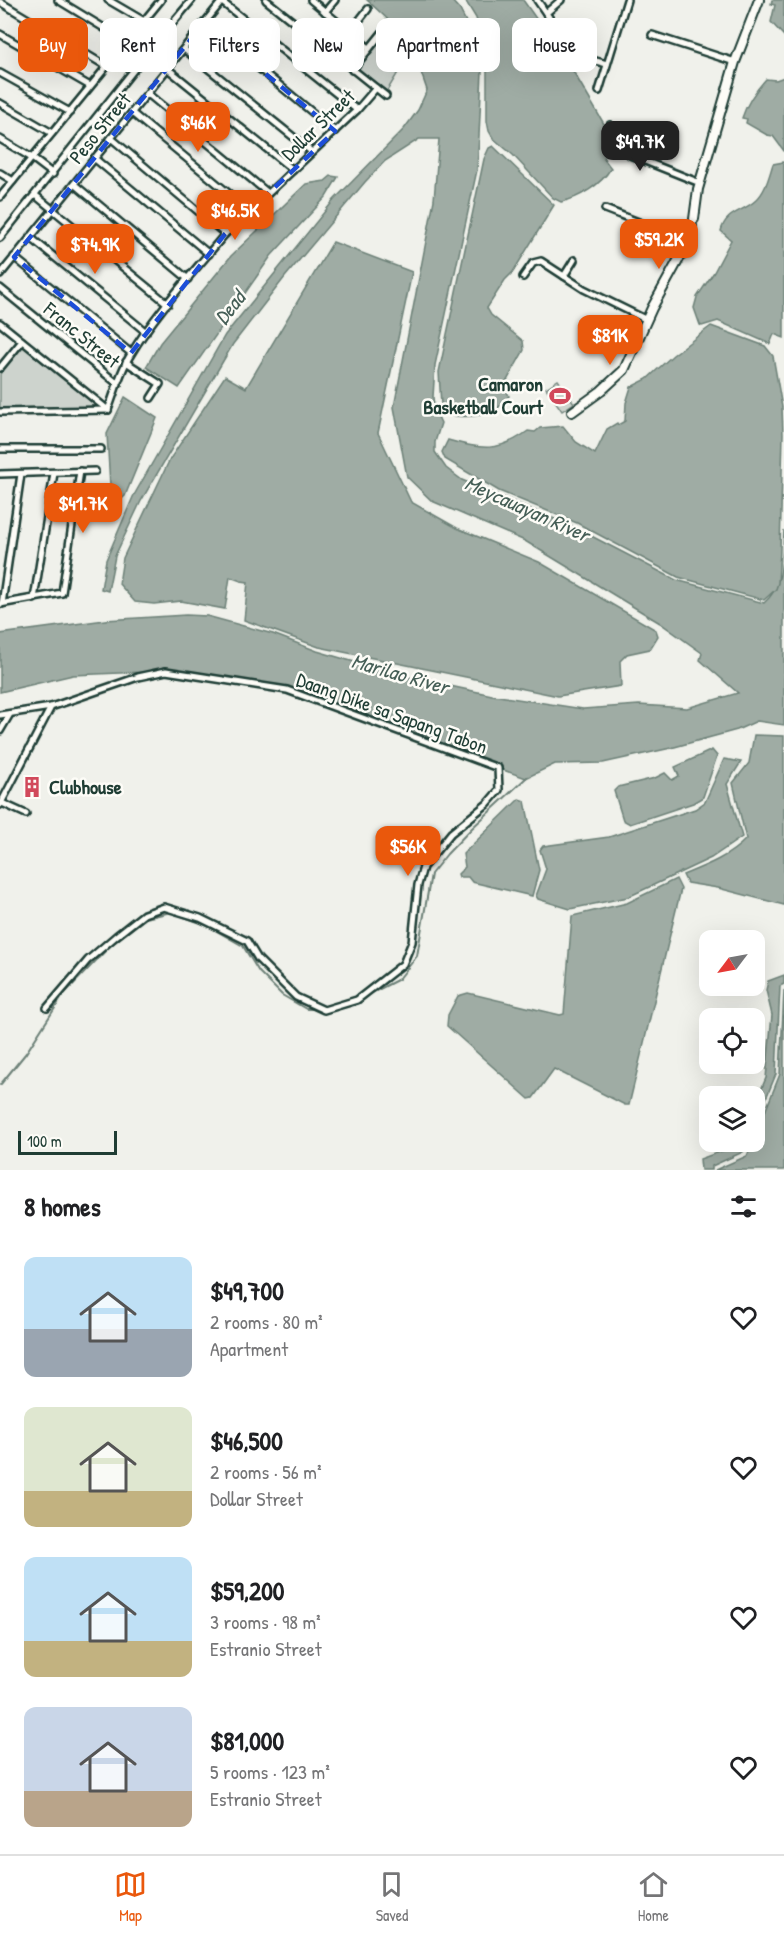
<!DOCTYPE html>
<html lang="en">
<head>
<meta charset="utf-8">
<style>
  :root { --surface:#fff; --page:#f6f6f6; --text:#202124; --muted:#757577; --line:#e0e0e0; --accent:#ea580c }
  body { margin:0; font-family:"Patrick Hand",sans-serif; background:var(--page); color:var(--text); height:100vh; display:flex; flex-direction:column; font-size:22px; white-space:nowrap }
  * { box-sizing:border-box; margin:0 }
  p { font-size:20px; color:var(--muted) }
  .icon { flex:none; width:33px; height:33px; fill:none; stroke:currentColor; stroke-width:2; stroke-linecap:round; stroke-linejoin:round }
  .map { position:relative; height:1170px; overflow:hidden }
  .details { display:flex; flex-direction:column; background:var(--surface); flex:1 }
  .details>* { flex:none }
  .top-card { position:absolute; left:18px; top:18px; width:748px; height:54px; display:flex; gap:12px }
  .needle { width:39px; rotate:238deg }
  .controls { position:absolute; left:699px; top:930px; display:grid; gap:12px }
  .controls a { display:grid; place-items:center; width:66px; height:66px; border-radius:12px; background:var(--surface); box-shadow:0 6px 24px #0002; font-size:30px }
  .scale { position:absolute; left:18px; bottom:15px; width:99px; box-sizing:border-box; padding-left:6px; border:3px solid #1f3d34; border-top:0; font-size:16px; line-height:21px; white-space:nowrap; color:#1f3d34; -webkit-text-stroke:4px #fdfcf7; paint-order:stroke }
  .price { position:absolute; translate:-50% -51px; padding:0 14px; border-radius:12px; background:var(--accent); color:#fff; font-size:20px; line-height:39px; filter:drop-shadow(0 2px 3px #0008) }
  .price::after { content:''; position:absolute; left:50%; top:36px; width:18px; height:14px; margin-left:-9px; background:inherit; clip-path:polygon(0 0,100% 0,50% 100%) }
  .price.selected { background:#222; color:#fff }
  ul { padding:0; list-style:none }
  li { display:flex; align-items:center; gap:18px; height:150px; padding:0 24px }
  li span { display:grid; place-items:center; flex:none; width:168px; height:120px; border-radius:12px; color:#555 }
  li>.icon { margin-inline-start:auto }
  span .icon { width:72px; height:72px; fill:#fffc; stroke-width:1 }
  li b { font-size:26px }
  h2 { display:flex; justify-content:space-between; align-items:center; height:72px; padding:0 24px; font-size:26px }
  .tag { padding:0 21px; border-radius:12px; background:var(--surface); box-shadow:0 6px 24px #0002; font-size:21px; line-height:54px }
  .tag.selected { background:var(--accent); color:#fff }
  .tab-bar { display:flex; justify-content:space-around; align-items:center; height:84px; border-top:2px solid var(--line); background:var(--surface); font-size:16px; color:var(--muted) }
  .tab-bar a { display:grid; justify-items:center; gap:3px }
  .tab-bar .selected { color:var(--accent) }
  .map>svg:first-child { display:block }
  .green { fill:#cdd3cd; stroke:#768880; stroke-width:1.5 }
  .water { fill:#9faca4; stroke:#6c8077; stroke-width:1.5 }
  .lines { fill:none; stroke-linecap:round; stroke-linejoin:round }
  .stream { stroke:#6c8077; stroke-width:2 }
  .street-casing { stroke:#1f3d34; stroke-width:10 }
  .secondary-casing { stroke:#1f3d34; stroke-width:12 }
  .street { stroke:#fdfcf7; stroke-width:5 }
  .secondary { stroke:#fdfcf7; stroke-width:8 }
  .marked { fill:none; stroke:#1d4ed8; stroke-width:4.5; stroke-dasharray:12 8; stroke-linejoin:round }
  .labels { text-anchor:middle; stroke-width:5; stroke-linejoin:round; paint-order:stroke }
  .street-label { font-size:20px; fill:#1f3d34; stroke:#fdfcf7 }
  .poi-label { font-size:20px; font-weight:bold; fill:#1f3d34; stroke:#fdfcf7; text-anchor:end }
  .water-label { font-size:21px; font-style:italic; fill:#455e56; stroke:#fdfcf7 }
</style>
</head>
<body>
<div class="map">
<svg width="784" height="1170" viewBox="0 0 784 1170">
  <rect width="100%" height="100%" fill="#f0f1eb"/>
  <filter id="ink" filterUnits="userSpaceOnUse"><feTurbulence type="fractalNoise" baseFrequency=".0167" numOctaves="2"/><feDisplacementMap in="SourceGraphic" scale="12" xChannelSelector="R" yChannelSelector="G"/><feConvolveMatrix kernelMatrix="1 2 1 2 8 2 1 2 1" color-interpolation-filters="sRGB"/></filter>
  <g filter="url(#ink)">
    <g class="green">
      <polygon points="390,28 406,42 405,61 387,91 356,69"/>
      <polygon points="23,345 92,400 94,405 89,407 0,408 0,374"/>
      <polygon points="558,380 574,403 562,411 546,388"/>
    </g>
    <g class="water">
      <path d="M367 0H451L460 10 472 34 482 71 479 136 477 170 435 365 433 397 434 408 441 423 435 442V452L446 468 462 480 574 527 676 580 764 603C784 586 782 558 784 530V725L757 721 737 730 671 748 603 763 555 764 526 778 259 684 166 671 73 675 0 692V634L105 620 186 615 207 616 273 634 317 651 399 675 492 695 583 709 639 705 687 708 738 693 700 660 702 653 660 623 525 541 432 501 407 477 394 407 434 200 439 139H419L385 161 365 182 285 277 233 344 141 501 115 556 108 591 101 589 106 560 133 497 225 335 334 200 404 129 418 110 427 90 410 40Z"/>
      <path d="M465 0H523L573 71 607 129 602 136 611 149 605 155 604 159 611 168C601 185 579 198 561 202L553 198 513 155 493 138 489 131 487 121V72L485 52 476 18Z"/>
      <polygon points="772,0 784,0 784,36 771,22 775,5 771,4"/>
      <path d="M784 77V151L773 136 767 135 746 123 747 119 742 118C747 102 755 91 766 79L776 80Z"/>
      <path d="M493 146 554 205 513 272 505 280 487 308 491 315 523 341 524 350 504 386 509 396C497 416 470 419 449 415L441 405 439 372 484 159 489 148Z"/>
      <path d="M784 162V338L774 334 770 344 718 321 702 326 700 325 694 308 697 297 714 272 731 240 721 231C726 211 744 212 756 200 766 191 769 176 773 164Z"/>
      <polygon points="331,176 338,177 326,197 271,256 179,388 146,367 160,343 231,256 306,184 325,181"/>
      <polygon points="333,242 412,272 378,433 411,502 457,528 539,562 656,630 658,636 650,649 627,654 620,661 621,686 558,696 319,647 244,620 248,582 241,581 230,577 225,609 181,601 154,604 135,602 119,584 123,558 170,459 225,376 246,388"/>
      <path d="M711 326 765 346 773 356 782 407 783 434 780 551 778 583 776 589 764 600 678 577 577 523 499 491 445 459 442 452 448 440C482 449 498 453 528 431L535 432 540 428 563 426 576 442 595 454 607 429 617 423 618 425 625 421 626 403 631 387 647 379 673 355Z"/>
      <polygon points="125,397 157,418 125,496 111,508 99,501 110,486 107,434"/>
      <path d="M754 735 784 736V905L718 888 687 883 683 875C705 866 729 857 746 839L733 783 749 763Z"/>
      <polygon points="712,750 717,756 703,797 693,803 630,824 623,820 614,791 618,787 655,778 665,773 672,780 679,776 675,767"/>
      <polygon points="724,759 741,762 727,784 742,837 711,858 628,897 570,909 538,899 536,896 546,869 540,850 543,846 609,837 695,809 705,802"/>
      <polygon points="519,799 525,801 539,870 532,896 472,882 468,877 459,877 458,874 465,867 463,854"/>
      <polygon points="676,879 681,889 629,1105 625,1105 554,1069 533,1098 529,1099 447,1026 448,1015 458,996 468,993 560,1015 564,1014 572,916 627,903"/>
      <polygon points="784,975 784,984 780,986 776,1074 755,1125 755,1104 766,1078 772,1015 766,990 768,981"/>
      <polygon points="784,990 784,1170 715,1170 747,1156 753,1142 754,1142 755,1137 780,1074"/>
      <polygon points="738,1142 748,1142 743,1152 712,1166 712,1170 701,1170 700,1159 736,1146"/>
    </g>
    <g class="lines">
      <g class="stream">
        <polyline points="364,997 399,979 417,956 431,874 447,854 472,828 527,777"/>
        <polyline points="0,1085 26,1053 64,994 110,946 146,918 171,912 206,925 243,946 259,972 282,995 306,1009 319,1009"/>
      </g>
      <defs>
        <g id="street">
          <polyline points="58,0 127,42"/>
          <polyline points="108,0 144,21"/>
          <polyline points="266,0 386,96"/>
          <polyline points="311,0 369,48"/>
          <polyline points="537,0 572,51 581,57 607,64"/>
          <polyline points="0,2 106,66"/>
          <polyline points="222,2 357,110"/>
          <polyline points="325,12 335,0"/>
          <polyline points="546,13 561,0"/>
          <polyline points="204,23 335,131"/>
          <polyline points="350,32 368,9"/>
          <polyline points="0,34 90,86"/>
          <polyline points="652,35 735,62"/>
          <polyline points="184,49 312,152"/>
          <polyline points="168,69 293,170"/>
          <polyline points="352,70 386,28"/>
          <polyline points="0,73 70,112"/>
          <polyline points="599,91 627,0"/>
          <polyline points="148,94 268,193"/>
          <polyline points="0,103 52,133"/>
          <polyline points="132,113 250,211"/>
          <polyline points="610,125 624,148 630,155 700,183"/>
          <polyline points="111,138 225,234"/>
          <polyline points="0,139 32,158 53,174"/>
          <polyline points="94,158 209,254"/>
          <polyline points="0,173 13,181"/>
          <polyline points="74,184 188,279"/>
          <polyline points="35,195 168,304"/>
          <polyline points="0,197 161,0"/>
          <polyline points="605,209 687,241"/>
          <polyline points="30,237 146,332"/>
          <polyline points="0,238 144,57 192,0"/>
          <polyline points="14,257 131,353"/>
          <polyline points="0,275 223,0"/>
          <polyline points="564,276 574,260"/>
          <polyline points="523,277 533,263 541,261 584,289 647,320"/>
          <polyline points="0,288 118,384"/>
          <polyline points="0,323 108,410"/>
          <polyline points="126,362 160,384 151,398"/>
          <polyline points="0,368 22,341"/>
          <path d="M108 410C115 392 120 371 131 354 156 312 194 272 225 234L357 110 376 88"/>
          <polyline points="0,412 108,410"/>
          <polyline points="0,449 101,449"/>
          <polyline points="0,474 95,471"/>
          <polyline points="34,599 54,473"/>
          <polyline points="0,604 62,593 80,471"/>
          <polyline points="2,604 21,474"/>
          <polyline points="0,715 51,707 138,677 166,671 287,690 498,768 499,790 487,804 451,833 423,867 418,885 412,942 403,964 357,1000 324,1010 296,997 258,959 247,941 200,918 164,907 144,914 116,936 88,960 47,1008"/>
          <polyline points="0,731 10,714"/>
          <polyline points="2,803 26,814"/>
          <polyline points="0,805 51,707"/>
        </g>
        <g id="secondary">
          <polyline points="694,219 698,189 735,62 759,0"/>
          <polyline points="572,412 601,391 624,370 652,308 680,257 692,226"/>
        </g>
      </defs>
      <use href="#street" class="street-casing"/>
      <use href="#secondary" class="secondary-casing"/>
      <use href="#street" class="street"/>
      <use href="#secondary" class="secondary"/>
    </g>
  </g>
  <path class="marked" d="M204 23 335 131 225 234 131 353 14 257Z"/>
  <defs>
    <symbol id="stadium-bare" viewBox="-9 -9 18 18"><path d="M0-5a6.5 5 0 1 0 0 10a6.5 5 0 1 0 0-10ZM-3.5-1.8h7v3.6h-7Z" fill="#d1495b" stroke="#fdfcf7" stroke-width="2.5" paint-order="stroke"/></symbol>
    <symbol id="building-bare" viewBox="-9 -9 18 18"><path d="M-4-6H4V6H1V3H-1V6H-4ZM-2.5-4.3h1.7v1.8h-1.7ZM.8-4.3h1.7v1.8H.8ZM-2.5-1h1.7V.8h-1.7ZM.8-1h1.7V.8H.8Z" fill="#d1495b" stroke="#fdfcf7" stroke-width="2.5" paint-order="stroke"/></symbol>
  </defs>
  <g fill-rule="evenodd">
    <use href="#stadium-bare" x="545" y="381" width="30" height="30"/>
    <use href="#building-bare" x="17" y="772" width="30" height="30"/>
  </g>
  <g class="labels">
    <g class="street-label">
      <text transform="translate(318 125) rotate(-44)" y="7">Dollar Street</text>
      <text transform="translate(100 128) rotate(-51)" y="7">Peso Street</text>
      <text transform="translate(82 335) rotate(39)" y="7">Franc Street</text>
      <text transform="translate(392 713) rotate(20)" y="7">Daang Dike sa Sapang Tabon</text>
    </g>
    <g class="poi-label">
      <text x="543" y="391">Camaron<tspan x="543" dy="23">Basketball Court</tspan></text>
      <text x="49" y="794" text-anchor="start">Clubhouse</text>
    </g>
    <g class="water-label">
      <text transform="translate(230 308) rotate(-52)" y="7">Dead</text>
      <text transform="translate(527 509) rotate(24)" y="7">Meycauayan River</text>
      <text transform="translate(400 674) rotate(16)" y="7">Marilao River</text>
    </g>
  </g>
</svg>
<div class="controls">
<a><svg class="needle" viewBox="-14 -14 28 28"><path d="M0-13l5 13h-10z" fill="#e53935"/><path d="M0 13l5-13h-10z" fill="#757577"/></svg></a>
<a><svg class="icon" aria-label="locate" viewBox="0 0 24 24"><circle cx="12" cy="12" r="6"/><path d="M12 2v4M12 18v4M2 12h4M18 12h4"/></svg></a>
<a><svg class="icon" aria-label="layers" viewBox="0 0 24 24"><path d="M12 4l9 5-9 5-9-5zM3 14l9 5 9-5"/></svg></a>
</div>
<div class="scale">100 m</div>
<b class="price" style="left:198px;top:153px">$46K</b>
<b class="price selected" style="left:640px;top:172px">$49.7K</b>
<b class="price" style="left:235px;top:241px">$46.5K</b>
<b class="price" style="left:659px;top:270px">$59.2K</b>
<b class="price" style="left:95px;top:275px">$74.9K</b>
<b class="price" style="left:610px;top:366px">$81K</b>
<b class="price" style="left:83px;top:534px">$41.7K</b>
<b class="price" style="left:408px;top:877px">$56K</b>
<div class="top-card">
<a class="tag selected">Buy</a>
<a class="tag">Rent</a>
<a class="tag">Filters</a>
<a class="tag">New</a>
<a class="tag">Apartment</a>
<a class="tag">House</a>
</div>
</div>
<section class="details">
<h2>8 homes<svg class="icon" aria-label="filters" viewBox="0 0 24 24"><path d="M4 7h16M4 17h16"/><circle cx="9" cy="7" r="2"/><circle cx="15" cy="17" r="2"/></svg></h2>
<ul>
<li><span style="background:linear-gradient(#bfe0f5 60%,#9aa5b1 0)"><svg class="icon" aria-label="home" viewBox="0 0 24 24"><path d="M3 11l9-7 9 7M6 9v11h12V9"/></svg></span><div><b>$49,700</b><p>2 rooms · 80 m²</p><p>Apartment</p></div><svg class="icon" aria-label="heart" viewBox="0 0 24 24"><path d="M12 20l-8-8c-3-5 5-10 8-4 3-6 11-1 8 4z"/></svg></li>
<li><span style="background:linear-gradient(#dfe7d0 70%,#c2b280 0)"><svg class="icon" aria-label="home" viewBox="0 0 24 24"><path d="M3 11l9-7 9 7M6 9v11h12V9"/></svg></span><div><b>$46,500</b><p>2 rooms · 56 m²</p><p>Dollar Street</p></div><svg class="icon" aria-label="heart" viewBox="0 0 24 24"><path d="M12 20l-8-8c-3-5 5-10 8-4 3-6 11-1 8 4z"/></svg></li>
<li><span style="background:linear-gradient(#bfe0f5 70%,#c2b280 0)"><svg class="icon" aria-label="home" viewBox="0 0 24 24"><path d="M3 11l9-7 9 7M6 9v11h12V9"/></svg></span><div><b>$59,200</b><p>3 rooms · 98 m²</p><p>Estranio Street</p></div><svg class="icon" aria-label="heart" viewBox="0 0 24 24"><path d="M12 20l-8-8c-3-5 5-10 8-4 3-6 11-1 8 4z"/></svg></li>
<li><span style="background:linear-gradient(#c9d6e8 70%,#b9a48a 0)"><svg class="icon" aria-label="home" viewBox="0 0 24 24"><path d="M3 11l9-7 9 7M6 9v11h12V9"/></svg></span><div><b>$81,000</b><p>5 rooms · 123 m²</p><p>Estranio Street</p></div><svg class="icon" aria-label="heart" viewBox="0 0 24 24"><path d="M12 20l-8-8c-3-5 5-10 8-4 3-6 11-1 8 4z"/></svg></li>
</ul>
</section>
<nav class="tab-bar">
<a class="selected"><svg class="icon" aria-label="map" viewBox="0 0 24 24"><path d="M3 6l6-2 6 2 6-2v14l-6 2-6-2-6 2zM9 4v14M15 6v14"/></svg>Map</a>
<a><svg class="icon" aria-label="saved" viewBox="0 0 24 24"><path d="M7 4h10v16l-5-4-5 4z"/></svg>Saved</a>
<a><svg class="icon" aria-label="home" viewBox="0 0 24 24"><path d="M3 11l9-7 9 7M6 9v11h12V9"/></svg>Home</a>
</nav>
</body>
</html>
